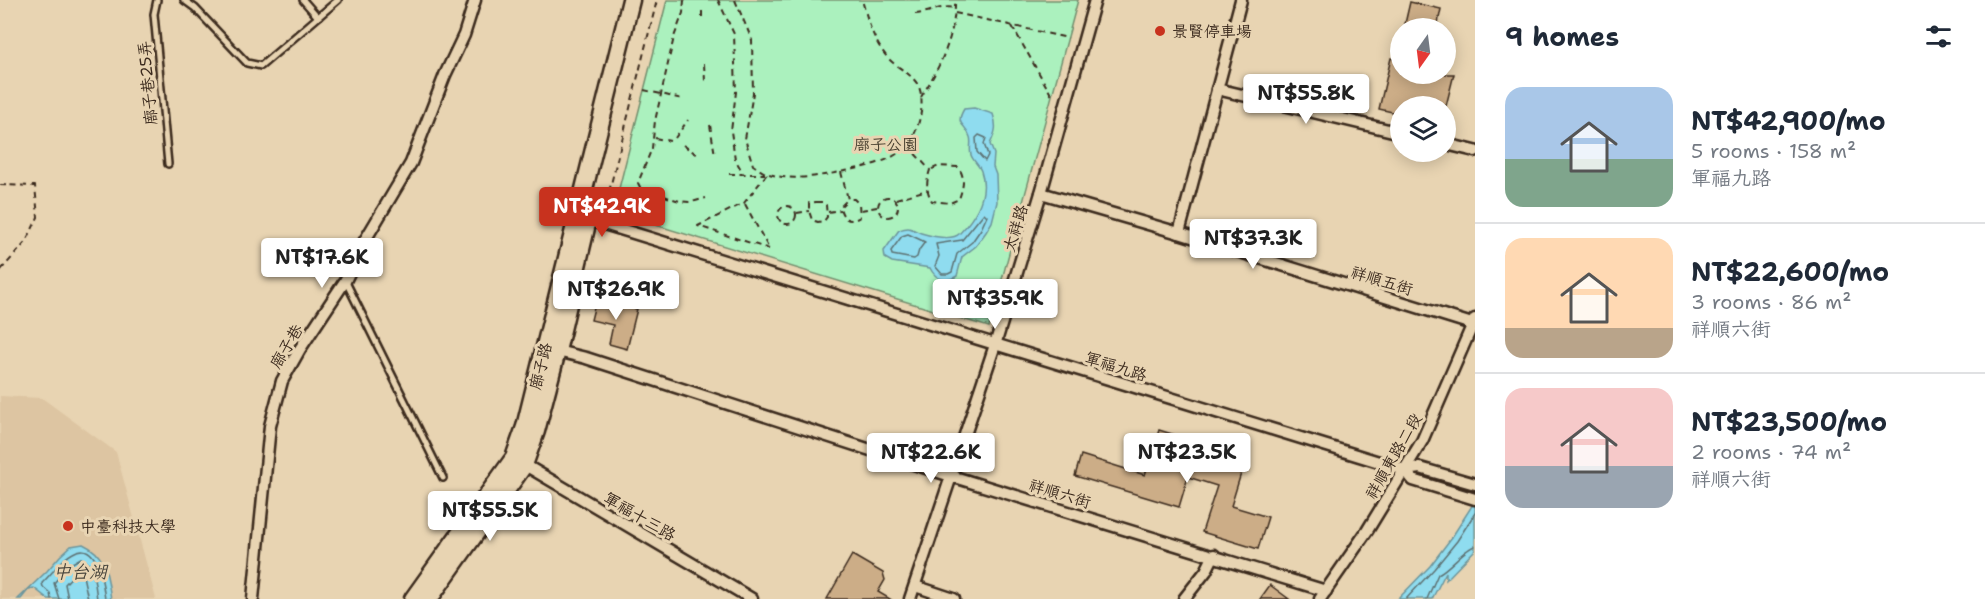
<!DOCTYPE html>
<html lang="en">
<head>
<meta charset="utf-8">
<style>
  :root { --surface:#fff; --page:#f2f2f3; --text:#1f2937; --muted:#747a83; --line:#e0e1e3; --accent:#c8321e }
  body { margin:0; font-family:"Shantell Sans","LXGW WenKai TC",sans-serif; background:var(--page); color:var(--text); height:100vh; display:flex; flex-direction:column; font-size:22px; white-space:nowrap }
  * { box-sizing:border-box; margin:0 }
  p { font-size:20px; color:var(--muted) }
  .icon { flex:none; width:33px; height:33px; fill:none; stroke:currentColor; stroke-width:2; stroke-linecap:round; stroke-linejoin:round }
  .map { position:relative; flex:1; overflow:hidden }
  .sheet { display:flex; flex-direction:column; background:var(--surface); width:510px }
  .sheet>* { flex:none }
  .needle { width:39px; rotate:194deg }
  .buttons { position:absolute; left:1390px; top:18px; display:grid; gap:12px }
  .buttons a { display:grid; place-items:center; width:66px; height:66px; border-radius:50%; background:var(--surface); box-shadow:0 3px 15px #0003; font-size:30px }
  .price { position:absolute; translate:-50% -51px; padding:0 14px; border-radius:6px; background:#fff; color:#222; font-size:20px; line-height:39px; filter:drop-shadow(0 2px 3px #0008) }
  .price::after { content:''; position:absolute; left:50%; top:36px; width:18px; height:14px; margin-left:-9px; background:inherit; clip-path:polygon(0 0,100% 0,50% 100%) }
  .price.current { background:var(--accent); color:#fff }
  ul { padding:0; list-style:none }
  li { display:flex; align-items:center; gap:18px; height:150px; padding:0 30px }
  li+li { border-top:2px solid var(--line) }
  li span { display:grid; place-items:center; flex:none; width:168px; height:120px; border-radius:18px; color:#555 }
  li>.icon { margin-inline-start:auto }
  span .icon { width:72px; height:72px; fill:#fffc; stroke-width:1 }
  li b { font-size:26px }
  h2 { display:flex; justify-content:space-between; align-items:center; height:72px; padding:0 30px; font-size:26px }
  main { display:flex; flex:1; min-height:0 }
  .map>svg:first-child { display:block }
  .built { fill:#ddc5a2 }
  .green { fill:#abf1be; stroke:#738e6e; stroke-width:1.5 }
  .water { fill:#8fdcef; stroke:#6d959b; stroke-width:1.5 }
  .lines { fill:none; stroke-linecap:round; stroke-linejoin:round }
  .shore { stroke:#5d7172; stroke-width:1.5 }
  .building { fill:#ccad87; stroke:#3b2a1e; stroke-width:1.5 }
  .lane-casing { stroke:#3b2a1e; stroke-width:10 }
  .street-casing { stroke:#3b2a1e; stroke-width:15 }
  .secondary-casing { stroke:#3b2a1e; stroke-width:21 }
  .path { stroke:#3b2a1e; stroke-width:2; stroke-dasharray:6 4.5; stroke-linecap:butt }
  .lane { stroke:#e8d4b2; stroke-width:5 }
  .street { stroke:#e8d4b2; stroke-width:10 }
  .secondary { stroke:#e8d4b2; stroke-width:16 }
  .poi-dot { fill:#c8321e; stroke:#e8d4b2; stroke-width:2 }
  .labels { text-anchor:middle; stroke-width:6; stroke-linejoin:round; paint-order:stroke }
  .poi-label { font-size:16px; fill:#3b2a1e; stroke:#e8d4b2; text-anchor:start }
  .street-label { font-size:16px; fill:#3b2a1e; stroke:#e8d4b2 }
  .park-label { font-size:16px; fill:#463e2e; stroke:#e8d4b2 }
  .water-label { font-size:18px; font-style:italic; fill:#48453d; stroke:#e8d4b2 }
</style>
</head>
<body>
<main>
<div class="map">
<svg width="1475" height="599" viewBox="0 0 1475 599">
  <rect width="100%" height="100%" fill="#e8d4b2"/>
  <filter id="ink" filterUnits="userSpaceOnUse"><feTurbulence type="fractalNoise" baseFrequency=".0167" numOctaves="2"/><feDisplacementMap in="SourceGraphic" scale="12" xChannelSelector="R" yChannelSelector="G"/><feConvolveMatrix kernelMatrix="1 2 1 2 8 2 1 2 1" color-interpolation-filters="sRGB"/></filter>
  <g filter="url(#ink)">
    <polygon class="built" points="0,396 42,398 116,452 156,599 0,599"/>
    <polygon class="green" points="667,0 1078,0 989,327 613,212"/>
    <g class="water">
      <path d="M974 108 993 114C997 126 996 132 990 144L994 154 993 167 996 175 997 202 992 222 986 232 976 246 962 257 957 276C946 283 936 280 930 268L892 262 885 258 884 251 899 230C902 229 905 228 908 228 912 228 917 232 921 233 931 236 952 242 960 233 976 216 989 194 981 171 979 165 973 161 971 155 969 149 972 142 970 137 966 123 954 126 964 109Z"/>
      <polygon points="1475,501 1475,550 1446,580 1446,572 1432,599 1398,599 1430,566 1452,537"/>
      <path d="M83 544C107 555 107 575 111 599H48L34 588 29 589 21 599H18L47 571 60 556 71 546Z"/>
    </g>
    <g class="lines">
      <g class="shore">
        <polygon points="979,135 986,138 984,144 988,155 985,161 977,152 976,138"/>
        <polygon points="984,213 987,216 981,229 972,242 957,254 952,272 948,274 942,274 935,266 939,256 936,244 962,240"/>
        <polygon points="908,234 925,242 919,250 917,257 914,259 892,255 891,251 902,236"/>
        <path d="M51 599 50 593 43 587 42 583C52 574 61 559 73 553 98 538 103 585 105 599"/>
        <path d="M59 599 54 583 69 565 81 558C95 564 95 586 97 599"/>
        <polyline points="68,599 65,584 79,569 82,571 88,599"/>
        <polyline points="1406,599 1434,569 1457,541 1475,513"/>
        <path d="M1427 599 1438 574C1450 568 1465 548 1475 546"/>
      </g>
    </g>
    <g class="building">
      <polygon points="1410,2 1441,9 1437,28 1404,28"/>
      <polygon points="1391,58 1401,61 1401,74 1454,74 1446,106 1401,106 1401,114 1379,109"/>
      <polygon points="596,300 637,309 627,349 609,344 613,325 591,320"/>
      <polygon points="1159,430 1246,457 1231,506 1268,517 1258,549 1202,532 1217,486 1188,477 1179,507 1075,476 1081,455 1145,475"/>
      <polygon points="852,555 883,573 885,580 878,592 890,599 827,599"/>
      <polygon points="1270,585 1289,599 1260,599"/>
    </g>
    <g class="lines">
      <defs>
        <g id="lane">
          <polyline points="157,0 154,14 168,164"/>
          <polyline points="184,0 195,8 247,63 261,66 338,0"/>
          <polyline points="303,0 317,16"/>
          <polyline points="346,282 443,478"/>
        </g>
        <g id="street">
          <polyline points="1217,89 1401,133"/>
          <polyline points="1446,144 1475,151"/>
          <polyline points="1041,193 1179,233 1472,324"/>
          <polyline points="578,216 1405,470 1420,468 1475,484"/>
          <polyline points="1179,233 1241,0"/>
          <polyline points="553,350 586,358 951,476 1326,591"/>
          <polyline points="520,462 752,599"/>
          <polyline points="1405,470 1413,480 1475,499"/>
          <polyline points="915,586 954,599"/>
          <polyline points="253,599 270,426 282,381 300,349 345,281 364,242 411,163 445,75 464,35 475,0"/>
          <polyline points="910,599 995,345 1041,193 1095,0"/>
          <polyline points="1184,599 1206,571 1214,555"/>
          <polyline points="1320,599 1367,531 1422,441 1475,319"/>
        </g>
        <g id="secondary">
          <polyline points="413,599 514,458 525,427 631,0"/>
          <polyline points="429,599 524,465 536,431 557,351 586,228"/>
        </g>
      </defs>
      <use href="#lane" class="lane-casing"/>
      <use href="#street" class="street-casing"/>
      <use href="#secondary" class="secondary-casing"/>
      <g class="path">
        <path d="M684 0 683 13 674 37 655 121 652 148 638 183 642 191C659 191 675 203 691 202 696 201 702 199 706 198"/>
        <polyline points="718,0 734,34 736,92 731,131 735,159 743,173"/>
        <path d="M735 0 752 40 753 93 745 139 753 165C758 168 763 173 769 174 794 182 825 175 850 170 888 162 914 154 921 112 922 104 922 92 918 85 910 72 897 68 888 58 873 41 868 21 862 0"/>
        <polyline points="702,11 702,19"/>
        <polyline points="955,13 1068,38"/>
        <path d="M915 14C930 13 941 5 955 8"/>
        <polyline points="1012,26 1052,96"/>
        <polyline points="704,64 705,81"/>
        <polyline points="644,90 682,99"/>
        <path d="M921 97C939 69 956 35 955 0"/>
        <polyline points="710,125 715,155"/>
        <polyline points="655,138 670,141"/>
        <polyline points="675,138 688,120"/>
        <polyline points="683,145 698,155"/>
        <path d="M908 146 930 170C926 182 926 191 932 201L950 203 959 199C963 187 966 178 958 167L939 166 930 170"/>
        <path d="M841 172 848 199H854L859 204 860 217C849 224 842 218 840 207L848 199"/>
        <polyline points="729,174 765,174"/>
        <polyline points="767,174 744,203 698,226 769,249"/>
        <polyline points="0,185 35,186 38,217 26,242 0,271"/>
        <circle cx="888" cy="207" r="10"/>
        <polyline points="896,199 927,190"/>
        <polygon points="816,202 822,202 826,205 827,217 824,221 818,222 812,220 809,211 809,203"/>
        <polyline points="745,204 769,249"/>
        <circle cx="787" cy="215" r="9"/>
        <polyline points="861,210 877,207"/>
        <polyline points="604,212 657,0"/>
        <polyline points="828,212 840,210"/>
        <polyline points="797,213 809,211"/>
      </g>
      <use href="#lane" class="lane"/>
      <use href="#street" class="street"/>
      <use href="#secondary" class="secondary"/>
    </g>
  </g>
  <g class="poi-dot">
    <circle cx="1160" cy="31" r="6"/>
    <circle cx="68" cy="526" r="6"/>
  </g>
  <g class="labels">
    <g class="poi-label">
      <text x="1172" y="37">景賢停車場</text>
      <text x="80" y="532">中臺科技大學</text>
    </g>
    <g class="street-label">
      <text transform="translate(147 83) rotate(-95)" y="6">廍子巷25弄</text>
      <text transform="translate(1015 228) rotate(-73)" y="6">太祥路</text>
      <text transform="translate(1382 280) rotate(17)" y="6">祥順五街</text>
      <text transform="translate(286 346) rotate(-59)" y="6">廍子巷</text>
      <text transform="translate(540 366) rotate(-76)" y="6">廍子路</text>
      <text transform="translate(1116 366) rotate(17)" y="6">軍福九路</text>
      <text transform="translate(1393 456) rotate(-60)" y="6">祥順東路二段</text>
      <text transform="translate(1060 493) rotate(17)" y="6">祥順六街</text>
      <text transform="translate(640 516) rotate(30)" y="6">軍福十三路</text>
    </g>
    <g class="park-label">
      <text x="886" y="150">廍子公園</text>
    </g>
    <g class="water-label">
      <text x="80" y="578">中台湖</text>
    </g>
  </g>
</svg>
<div class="buttons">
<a><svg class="needle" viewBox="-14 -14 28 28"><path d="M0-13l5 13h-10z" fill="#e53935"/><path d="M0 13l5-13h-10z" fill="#747a83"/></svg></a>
<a><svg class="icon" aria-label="layers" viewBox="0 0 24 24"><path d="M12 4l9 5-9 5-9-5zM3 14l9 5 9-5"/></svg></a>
</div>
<b class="price" style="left:1306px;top:125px">NT$55.8K</b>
<b class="price current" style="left:602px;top:238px">NT$42.9K</b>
<b class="price" style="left:1253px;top:270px">NT$37.3K</b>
<b class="price" style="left:322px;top:289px">NT$17.6K</b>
<b class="price" style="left:616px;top:321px">NT$26.9K</b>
<b class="price" style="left:995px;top:330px">NT$35.9K</b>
<b class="price" style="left:931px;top:484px">NT$22.6K</b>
<b class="price" style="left:1187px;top:484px">NT$23.5K</b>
<b class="price" style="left:490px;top:542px">NT$55.5K</b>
</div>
<section class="sheet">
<h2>9 homes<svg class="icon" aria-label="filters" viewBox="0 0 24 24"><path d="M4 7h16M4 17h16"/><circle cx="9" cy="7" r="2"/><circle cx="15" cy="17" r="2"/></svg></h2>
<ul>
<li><span style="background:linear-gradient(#a9c7e8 60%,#7fa58c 0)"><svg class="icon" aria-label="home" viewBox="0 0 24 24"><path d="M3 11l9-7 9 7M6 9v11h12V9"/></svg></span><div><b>NT$42,900/mo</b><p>5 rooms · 158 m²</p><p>軍福九路</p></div></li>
<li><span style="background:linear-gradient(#ffd9b3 75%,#b9a48a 0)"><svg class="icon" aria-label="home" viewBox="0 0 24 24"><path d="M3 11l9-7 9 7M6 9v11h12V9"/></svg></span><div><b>NT$22,600/mo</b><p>3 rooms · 86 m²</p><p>祥順六街</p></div></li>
<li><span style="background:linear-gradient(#f6c9c9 65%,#9aa5b1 0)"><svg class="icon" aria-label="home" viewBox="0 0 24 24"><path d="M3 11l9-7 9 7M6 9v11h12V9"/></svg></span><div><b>NT$23,500/mo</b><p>2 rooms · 74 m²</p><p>祥順六街</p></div></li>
</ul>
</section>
</main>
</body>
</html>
